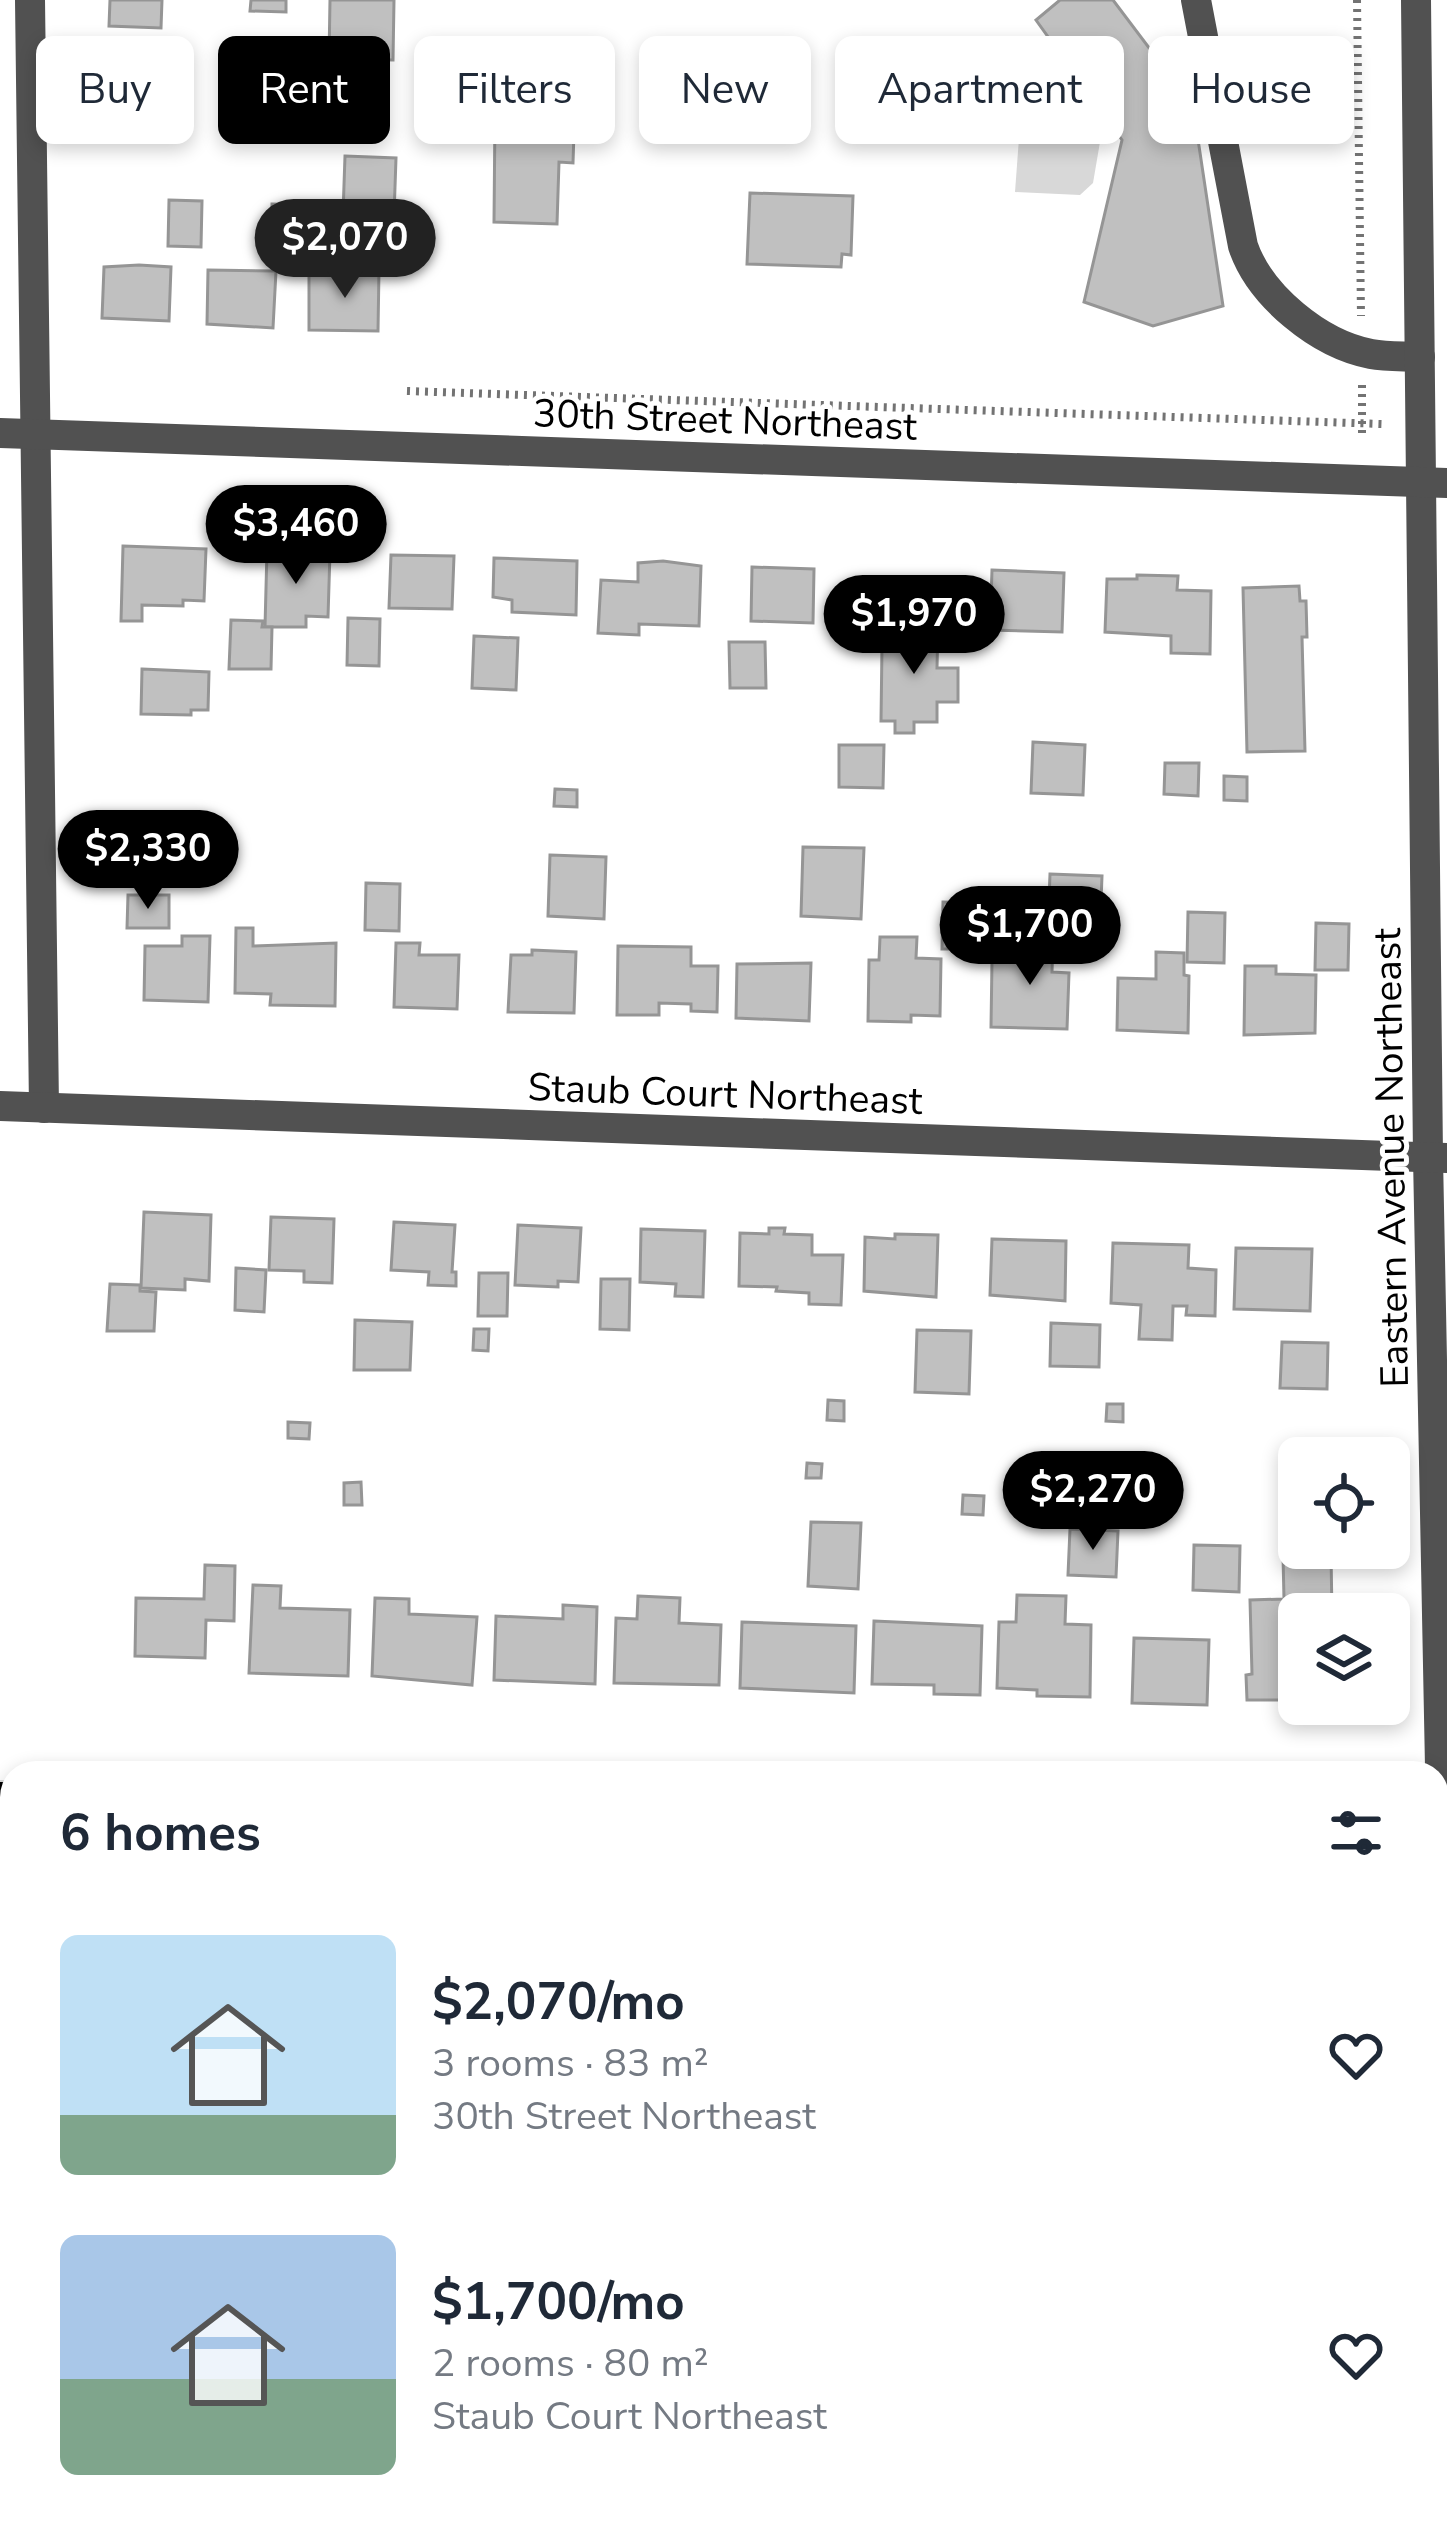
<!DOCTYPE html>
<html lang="en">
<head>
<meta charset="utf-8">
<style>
  :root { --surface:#fff; --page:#f6f6f7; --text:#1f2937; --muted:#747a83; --accent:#000 }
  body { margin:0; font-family:"Nunito Sans",sans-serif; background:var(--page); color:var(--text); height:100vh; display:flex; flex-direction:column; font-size:45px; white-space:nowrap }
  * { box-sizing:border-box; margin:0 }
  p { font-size:39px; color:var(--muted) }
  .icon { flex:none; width:66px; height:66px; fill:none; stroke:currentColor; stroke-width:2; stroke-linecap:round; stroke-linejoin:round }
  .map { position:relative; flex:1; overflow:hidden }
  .details { position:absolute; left:0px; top:1761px; width:1449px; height:771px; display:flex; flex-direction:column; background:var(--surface); border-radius:36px 36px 0 0; box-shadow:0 6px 18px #0003 }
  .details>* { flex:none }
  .top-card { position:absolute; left:36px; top:36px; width:1377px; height:108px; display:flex; gap:24px }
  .controls { position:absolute; left:1278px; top:1437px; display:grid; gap:24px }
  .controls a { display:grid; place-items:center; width:132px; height:132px; border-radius:18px; background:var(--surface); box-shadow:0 6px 18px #0003; font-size:60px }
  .price { position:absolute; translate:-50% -102px; padding:0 27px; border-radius:42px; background:var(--accent); color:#fff; font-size:39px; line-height:78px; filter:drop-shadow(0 3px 6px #0008) }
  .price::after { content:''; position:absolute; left:50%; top:72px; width:36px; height:27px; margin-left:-18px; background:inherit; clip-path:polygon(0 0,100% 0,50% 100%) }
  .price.active { background:#222; color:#fff }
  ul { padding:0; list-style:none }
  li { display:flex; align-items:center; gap:36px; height:300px; padding:0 60px }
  li span { display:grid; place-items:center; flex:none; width:336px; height:240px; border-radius:18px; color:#555 }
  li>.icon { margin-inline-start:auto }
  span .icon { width:144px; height:144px; fill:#fffc; stroke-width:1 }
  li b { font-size:51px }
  h2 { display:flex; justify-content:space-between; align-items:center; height:144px; padding:0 60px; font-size:51px }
  .tag { padding:0 42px; border-radius:18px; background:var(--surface); box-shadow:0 6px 18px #0003; font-size:42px; line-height:108px }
  .tag.active { background:var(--accent); color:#fff }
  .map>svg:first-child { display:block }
  .green { fill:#d8d8d8 }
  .building { fill:#c0c0c0; stroke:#959595; stroke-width:3 }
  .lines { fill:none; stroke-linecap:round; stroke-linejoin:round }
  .major-casing { stroke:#dbdbdb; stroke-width:34 }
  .path { stroke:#737373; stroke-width:8; stroke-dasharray:3 6; stroke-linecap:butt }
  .minor { stroke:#515151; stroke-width:30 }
  .major { stroke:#000; stroke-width:30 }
  .labels { text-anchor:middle; stroke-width:10; stroke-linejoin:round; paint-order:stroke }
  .street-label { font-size:39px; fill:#000; stroke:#fff }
</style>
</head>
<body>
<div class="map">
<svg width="1447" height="2530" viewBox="0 0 1447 2530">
  <rect width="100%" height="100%" fill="#fff"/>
  <polygon class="green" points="1069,109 1100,142 1093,183 1080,195 1015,192 1019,138 1052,110"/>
  <g class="building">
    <polygon points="110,0 162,0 161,28 109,26"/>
    <polygon points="251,0 286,0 286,12 250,11"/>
    <polygon points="330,0 394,0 393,60 329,59"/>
    <polygon points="1060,0 1113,0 1193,106 1223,306 1153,326 1084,302 1122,140 1036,20"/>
    <polygon points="478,67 543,69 542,89 600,94 598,132 574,132 573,163 559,162 557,224 494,222 495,113 476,112"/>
    <polygon points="941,92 969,93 968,134 940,134"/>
    <polygon points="345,156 396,158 394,216 343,214"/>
    <polygon points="750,193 853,196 851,255 842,254 841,267 747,264"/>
    <polygon points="169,200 202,201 201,247 168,246"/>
    <polygon points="272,204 306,205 304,251 271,250"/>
    <polygon points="139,265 171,267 169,321 102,318 104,267"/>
    <polygon points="348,268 379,269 378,331 309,330 309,275 348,276"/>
    <polygon points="208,270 276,271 273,328 207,324"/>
    <polygon points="123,546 206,549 204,601 183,600 183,606 142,605 142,621 121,621"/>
    <polygon points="267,550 330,552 328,617 306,616 306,627 265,627"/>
    <polygon points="391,555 454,556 452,609 389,608"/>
    <polygon points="494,558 577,561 576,615 512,612 512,600 493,597"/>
    <polygon points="663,561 701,566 699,626 639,624 639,635 598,633 601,580 638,582 638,563"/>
    <polygon points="752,567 814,569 813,623 751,621"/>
    <polygon points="992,570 1064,573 1062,632 990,630"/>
    <polygon points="1137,575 1178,576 1177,590 1211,591 1210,654 1171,653 1171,636 1105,632 1107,579 1137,579"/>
    <polygon points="1299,586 1300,601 1306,601 1307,637 1302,637 1305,751 1247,752 1243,588"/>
    <polygon points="348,618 380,619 379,666 347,665"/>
    <polygon points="231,620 263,621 262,627 272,627 271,669 229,669"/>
    <polygon points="887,625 938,626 937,668 958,668 958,702 937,702 937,722 914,722 914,733 895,733 895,721 881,721 882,646 887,646"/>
    <polygon points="474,636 518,638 516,690 472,688"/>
    <polygon points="729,642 765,642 766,688 730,688"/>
    <polygon points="142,669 209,672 208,710 191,710 191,715 141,714"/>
    <polygon points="1033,742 1085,745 1083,795 1031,793"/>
    <polygon points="839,745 884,745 883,788 839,787"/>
    <polygon points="1165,763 1199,763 1198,796 1164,794"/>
    <polygon points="1224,776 1247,777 1247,801 1224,800"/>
    <polygon points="555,789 577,790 577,807 554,806"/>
    <polygon points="803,847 864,848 861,919 801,916"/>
    <polygon points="550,855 606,857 604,919 548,916"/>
    <polygon points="1050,874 1102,876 1100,927 1048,925"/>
    <polygon points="366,883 400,884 399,931 365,930"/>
    <polygon points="128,895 169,895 169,928 127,928"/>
    <polygon points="943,902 977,903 976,949 942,949"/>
    <polygon points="1188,912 1225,913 1224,963 1187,962"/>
    <polygon points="1316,923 1349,924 1348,970 1315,970"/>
    <polygon points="236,928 253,928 253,946 336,943 335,1006 270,1005 271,994 235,993"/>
    <polygon points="182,936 210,936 208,1002 144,1000 145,946 182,946"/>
    <polygon points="880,937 917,937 916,958 941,959 940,1016 911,1015 911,1022 868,1021 869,960 879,960"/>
    <polygon points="1015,937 1053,937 1052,972 1069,973 1067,1029 991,1027 992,961 1014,962"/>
    <polygon points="396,943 420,943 419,955 459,955 457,1009 394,1007"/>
    <polygon points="618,946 691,947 691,966 718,966 717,1012 691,1011 691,1004 659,1003 659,1015 617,1015"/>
    <polygon points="532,950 576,952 574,1013 508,1012 511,955 532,955"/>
    <polygon points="1156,952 1184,953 1184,975 1189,976 1188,1033 1117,1030 1118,978 1156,979"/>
    <polygon points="811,963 809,1021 736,1018 737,964"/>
    <polygon points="1245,966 1276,966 1276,974 1316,975 1315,1033 1244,1035"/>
    <polygon points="144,1212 211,1215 209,1281 185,1279 185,1290 141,1288"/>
    <polygon points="271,1217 334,1219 332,1283 304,1282 304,1271 269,1270"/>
    <polygon points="394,1222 455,1225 452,1272 456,1272 456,1286 428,1285 429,1272 391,1270"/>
    <polygon points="518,1225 581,1228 578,1282 558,1281 558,1287 515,1285"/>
    <polygon points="769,1228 785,1228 784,1234 812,1235 812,1255 843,1255 841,1305 809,1304 809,1293 776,1291 777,1287 739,1286 740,1233 769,1234"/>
    <polygon points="641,1229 705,1231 703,1297 675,1296 676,1284 640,1282"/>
    <polygon points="895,1234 938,1235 936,1297 864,1291 865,1237 895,1239"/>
    <polygon points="992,1239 1066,1241 1065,1301 990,1295"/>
    <polygon points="1113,1243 1189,1245 1188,1268 1216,1270 1215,1316 1186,1315 1187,1306 1173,1306 1172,1340 1139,1339 1141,1305 1111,1303"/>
    <polygon points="1236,1248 1312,1249 1310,1311 1234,1309"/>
    <polygon points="236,1268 266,1270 264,1312 235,1310"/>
    <polygon points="479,1273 508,1273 507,1316 478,1316"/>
    <polygon points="601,1279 630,1279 629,1330 600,1329"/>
    <polygon points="110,1284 140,1285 140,1291 156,1292 154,1331 107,1331"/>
    <polygon points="355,1320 412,1322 410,1370 354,1370"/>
    <polygon points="1051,1323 1100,1325 1099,1367 1050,1366"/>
    <polygon points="474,1329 489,1329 488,1351 473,1350"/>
    <polygon points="917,1330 971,1331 969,1394 915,1392"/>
    <polygon points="1282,1342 1328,1343 1327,1389 1280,1388"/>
    <polygon points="828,1400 844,1401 844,1421 827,1420"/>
    <polygon points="1107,1404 1123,1404 1123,1422 1106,1421"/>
    <polygon points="288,1422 310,1423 309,1439 288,1438"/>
    <polygon points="807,1463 822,1464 821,1478 806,1478"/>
    <polygon points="361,1482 362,1505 344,1505 344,1483"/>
    <polygon points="963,1495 984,1496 983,1515 962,1514"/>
    <polygon points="811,1522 861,1523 858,1589 808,1586"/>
    <polygon points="1070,1529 1118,1531 1116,1577 1068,1575"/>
    <polygon points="1194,1545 1240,1546 1239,1592 1193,1590"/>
    <polygon points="1331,1554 1332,1614 1299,1614 1299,1690 1291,1691 1291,1700 1247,1700 1246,1675 1252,1674 1250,1600 1284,1599 1283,1556"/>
    <polygon points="205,1565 235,1566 234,1621 206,1620 205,1658 135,1656 136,1598 204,1599"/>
    <polygon points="253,1585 281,1586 280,1608 350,1610 348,1676 249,1673"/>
    <polygon points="1017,1595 1066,1596 1065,1624 1091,1625 1090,1697 1037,1696 1037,1690 997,1688 999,1622 1016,1622"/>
    <polygon points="638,1596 680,1598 679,1623 721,1625 719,1685 614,1683 616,1618 637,1619"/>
    <polygon points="375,1598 409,1599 409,1614 477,1617 472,1685 372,1676"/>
    <polygon points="563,1605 597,1607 595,1684 494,1680 496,1616 563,1619"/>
    <polygon points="874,1621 982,1626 980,1695 934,1694 934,1685 872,1684"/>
    <polygon points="742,1622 856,1626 854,1693 740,1688"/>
    <polygon points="1134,1638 1209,1640 1207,1705 1132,1703"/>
    <rect x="0" y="1945" width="12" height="74"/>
  </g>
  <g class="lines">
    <defs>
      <g id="major">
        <polyline points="0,1797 12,1798"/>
        <polyline points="1437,1846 1447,1846"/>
      </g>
    </defs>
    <use href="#major" class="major-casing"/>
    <g class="path">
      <polyline points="1357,0 1361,316"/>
      <polyline points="1362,385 1362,439"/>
      <polyline points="407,391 1382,424"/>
    </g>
    <g class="minor">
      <polyline points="30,0 44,1108"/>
      <path d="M1196 0 1243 246C1260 296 1319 344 1371 354 1387 357 1404 356 1420 357"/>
      <polyline points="1416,0 1428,1157 1443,1919 1442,2530"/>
      <polyline points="0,433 1447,483"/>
      <polyline points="0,1106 1447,1158"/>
      <polyline points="676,2520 846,2530"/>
      <polyline points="417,2530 602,2520"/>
    </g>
    <use href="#major" class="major"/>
  </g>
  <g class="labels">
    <g class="street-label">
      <text transform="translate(725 419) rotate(2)" y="14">30th Street Northeast</text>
      <text transform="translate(725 1093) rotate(2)" y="14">Staub Court Northeast</text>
      <text transform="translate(1390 1158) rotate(-91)" y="14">Eastern Avenue Northeast</text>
    </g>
  </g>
</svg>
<div class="controls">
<a><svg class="icon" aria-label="locate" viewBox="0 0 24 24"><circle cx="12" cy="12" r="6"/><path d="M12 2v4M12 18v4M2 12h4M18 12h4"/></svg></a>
<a><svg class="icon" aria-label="layers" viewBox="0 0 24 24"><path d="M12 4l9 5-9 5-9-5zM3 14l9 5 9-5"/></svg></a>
</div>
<b class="price active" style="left:345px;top:301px">$2,070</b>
<b class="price" style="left:296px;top:587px">$3,460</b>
<b class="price" style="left:914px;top:677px">$1,970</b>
<b class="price" style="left:148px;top:912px">$2,330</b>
<b class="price" style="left:1030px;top:988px">$1,700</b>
<b class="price" style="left:1093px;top:1553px">$2,270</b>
<div class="top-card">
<a class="tag">Buy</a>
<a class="tag active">Rent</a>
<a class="tag">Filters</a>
<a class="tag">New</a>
<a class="tag">Apartment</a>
<a class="tag">House</a>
</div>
<section class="details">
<h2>6 homes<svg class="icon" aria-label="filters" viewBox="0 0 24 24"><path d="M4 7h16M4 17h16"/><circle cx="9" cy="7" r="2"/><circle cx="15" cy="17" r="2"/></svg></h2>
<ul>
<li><span style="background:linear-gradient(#bfe0f5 75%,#7fa58c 0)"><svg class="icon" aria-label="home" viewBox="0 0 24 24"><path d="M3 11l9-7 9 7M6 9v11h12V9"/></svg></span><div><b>$2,070/mo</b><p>3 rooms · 83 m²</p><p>30th Street Northeast</p></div><svg class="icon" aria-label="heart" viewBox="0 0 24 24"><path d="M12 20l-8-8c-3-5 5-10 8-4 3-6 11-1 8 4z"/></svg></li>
<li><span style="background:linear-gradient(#a9c7e8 60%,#7fa58c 0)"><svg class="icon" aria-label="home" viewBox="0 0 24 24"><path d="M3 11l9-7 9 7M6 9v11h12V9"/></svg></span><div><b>$1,700/mo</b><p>2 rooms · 80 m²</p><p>Staub Court Northeast</p></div><svg class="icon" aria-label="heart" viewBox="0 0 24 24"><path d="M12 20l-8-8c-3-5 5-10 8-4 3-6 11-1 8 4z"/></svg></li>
</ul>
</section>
</div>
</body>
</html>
